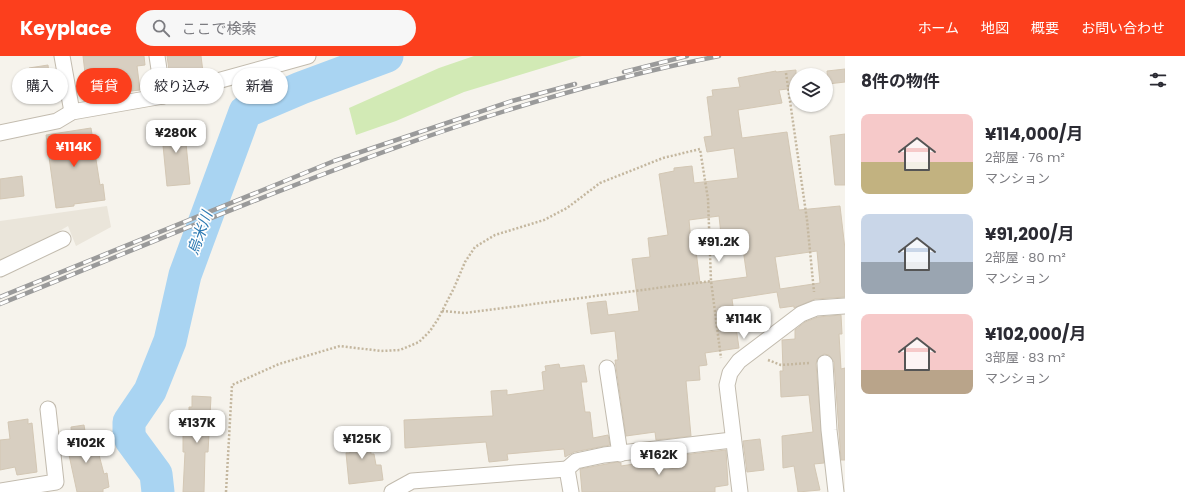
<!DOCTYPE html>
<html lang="ja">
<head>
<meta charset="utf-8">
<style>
  :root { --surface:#fff; --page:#f7f7f7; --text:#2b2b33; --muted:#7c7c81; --accent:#fc3f1d }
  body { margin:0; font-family:Poppins,"Noto Sans JP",sans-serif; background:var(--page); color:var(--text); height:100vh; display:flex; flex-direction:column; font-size:15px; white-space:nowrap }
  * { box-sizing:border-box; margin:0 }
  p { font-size:13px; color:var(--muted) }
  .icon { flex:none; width:22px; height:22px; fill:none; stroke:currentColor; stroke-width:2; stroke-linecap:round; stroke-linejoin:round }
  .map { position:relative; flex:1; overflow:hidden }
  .panel { display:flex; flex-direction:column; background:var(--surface); width:340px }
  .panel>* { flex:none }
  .banner { position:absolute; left:12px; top:12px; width:380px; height:36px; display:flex; gap:8px }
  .fabs { position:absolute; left:789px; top:12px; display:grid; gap:8px }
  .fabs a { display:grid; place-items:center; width:44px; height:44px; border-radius:50%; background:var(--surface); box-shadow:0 1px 3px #0004; font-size:20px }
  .price { position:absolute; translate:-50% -34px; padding:0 9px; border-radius:8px; background:#fff; color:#222; font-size:13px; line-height:26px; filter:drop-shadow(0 1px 2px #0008) }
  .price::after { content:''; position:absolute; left:50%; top:24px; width:12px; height:9px; margin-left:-6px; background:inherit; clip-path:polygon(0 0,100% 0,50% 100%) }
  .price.current { background:var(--accent); color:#fff }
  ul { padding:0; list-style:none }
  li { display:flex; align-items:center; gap:12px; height:100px; padding:0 16px }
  li span { display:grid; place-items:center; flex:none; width:112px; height:80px; border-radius:8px; color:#555 }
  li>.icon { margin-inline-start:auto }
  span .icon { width:48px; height:48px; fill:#fffc; stroke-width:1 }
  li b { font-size:17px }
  h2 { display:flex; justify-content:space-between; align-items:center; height:48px; padding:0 16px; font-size:17px }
  .chip { padding:0 14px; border-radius:18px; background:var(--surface); box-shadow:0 1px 3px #0004; font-size:14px; line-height:36px }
  .chip.current { background:var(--accent); color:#fff }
  header { display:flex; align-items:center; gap:24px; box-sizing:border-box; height:56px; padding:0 20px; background:var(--accent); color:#fff }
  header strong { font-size:19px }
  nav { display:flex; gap:22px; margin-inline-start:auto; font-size:14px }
  .search { width:280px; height:36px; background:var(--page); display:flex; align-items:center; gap:10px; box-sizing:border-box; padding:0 14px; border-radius:22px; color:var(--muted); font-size:15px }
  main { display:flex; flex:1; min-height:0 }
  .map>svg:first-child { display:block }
  .residential { fill:#eae5da }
  .green { fill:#d2eab5 }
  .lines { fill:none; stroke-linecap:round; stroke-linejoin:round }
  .river { stroke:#a9d4f2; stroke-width:33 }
  .building { fill:#d8cfc1; stroke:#d3c7b4; fill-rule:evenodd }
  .street-casing { stroke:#c2bbae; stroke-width:17 }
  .path { stroke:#c4b79f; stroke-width:2.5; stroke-dasharray:2 2; stroke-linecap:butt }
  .street { stroke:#fff; stroke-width:15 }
  .rail-casing { stroke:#9a9a9a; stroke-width:4.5 }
  .rail { stroke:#fff; stroke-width:3; stroke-dasharray:9; stroke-linecap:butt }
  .labels { text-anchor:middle; stroke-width:3.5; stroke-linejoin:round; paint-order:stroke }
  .water-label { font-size:15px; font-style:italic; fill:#2e7ab2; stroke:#fff }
</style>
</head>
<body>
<header>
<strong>Keyplace</strong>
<div class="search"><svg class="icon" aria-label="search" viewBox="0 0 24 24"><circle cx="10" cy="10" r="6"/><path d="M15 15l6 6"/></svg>ここで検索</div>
<nav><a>ホーム</a><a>地図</a><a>概要</a><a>お問い合わせ</a></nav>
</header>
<main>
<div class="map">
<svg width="845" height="436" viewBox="0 0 845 436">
  <rect width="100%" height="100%" fill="#f6f3ec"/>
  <polygon class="residential" points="107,150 111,171 76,190 68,170 13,202 0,207 0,165"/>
  <polygon class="green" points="474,0 582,0 464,36 396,65 356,79 349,52 439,12"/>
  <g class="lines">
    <polyline class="river" points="158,436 156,418 131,384 129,378 129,366 150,335 170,285 185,219 245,56 301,32 387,0"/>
  </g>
  <g class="building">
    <polygon points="83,0 144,0 145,9 137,10 140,34 115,37 111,14 85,17"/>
    <polygon points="167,0 201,0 203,16 170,21"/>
    <polygon points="48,9 50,26 44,26 45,38 31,40 28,22 30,21 29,12"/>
    <polygon points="845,13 845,26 828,28 827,15"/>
    <path d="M796 14V32L779 34 782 47 738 54 742 82 787 76 799 154 840 150 845 193V241L815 243 794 252V250L780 252 777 236 732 243 739 292 705 297 707 309 699 310 700 324 686 325 691 380 656 384 655 376 626 380 615 304H618L615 275 591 278 587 247 606 245 608 259 639 255 632 203 650 201 648 182 668 179 659 118 674 115V112L692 110 694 127 738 122 734 92 707 96 704 81 712 80 707 41 713 40 712 34 740 31 738 22 776 15V16ZM719 160 722 188 742 186 747 221 700 227 696 195 692 196 689 164ZM817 195 820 227 780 233 775 201Z"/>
    <polygon points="184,67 190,128 167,130 161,69"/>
    <polygon points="91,72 100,129 103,128 105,144 74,148 74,150 56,152 46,79"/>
    <polygon points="845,78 845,129 835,129 830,80"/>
    <polygon points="22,120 24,140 0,143 0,123"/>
    <polygon points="841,259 842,278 839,278 841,313 845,312 845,404 841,404 834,306 829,299 824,298 817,303 816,308 824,407 814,408 820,434 798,436 794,410 783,412 782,380 813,376 809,339 781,341 780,315 783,315 782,284 795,283 795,274 805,266 818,261"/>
    <polygon points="559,308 560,312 584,309 587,326 581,326 585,356 590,356 593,382 608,379 610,389 574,396 565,401 564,393 507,398 508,404 489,406 486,386 405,392 404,364 493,360 491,335 507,334 507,339 544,334 542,316 546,315 545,310"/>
    <polygon points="192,340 211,341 208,396 205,396 204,436 183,436 185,396 183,396 183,373 189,373 189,351 192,351"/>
    <polygon points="28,363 28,368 32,367 37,416 17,419 15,411 0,414 0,384 10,383 8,366"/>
    <polygon points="84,369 87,387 90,386 91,397 98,395 104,418 107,417 109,431 103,433 103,436 77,436 66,385 72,384 71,371"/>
    <polygon points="369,376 371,398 374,398 376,409 381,409 383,424 349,428 346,397 350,397 348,378"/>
    <polygon points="760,383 764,414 747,416 743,385"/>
    <polygon points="726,394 728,429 715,431 715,436 582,436 580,413 617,406 621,407 621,410 653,405 654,415 684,411 682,399"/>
  </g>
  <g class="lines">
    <defs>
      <g id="street">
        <polyline points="62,0 72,56"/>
        <polyline points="157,0 163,40"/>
        <polyline points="0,77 57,65 72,56 163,40 308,0"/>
        <polyline points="0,213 63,183"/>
        <polyline points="825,307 829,374 836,436"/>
        <polyline points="607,312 620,398"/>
        <polyline points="0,435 56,426 48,353"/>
        <polyline points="392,436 412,425 567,413"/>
        <polyline points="571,436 567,413 576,405 604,399 732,384"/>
        <polyline points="740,436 727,329 730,317 739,305 801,258 816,252 845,250"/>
      </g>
    </defs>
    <use href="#street" class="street-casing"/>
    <g class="path">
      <polyline points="786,17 807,164 814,236"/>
      <polyline points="442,255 465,257 711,225"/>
      <polyline points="768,304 781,309 809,307"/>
      <polyline points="226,436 232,329 279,308 340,290 381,295 400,294 419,286 430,275 438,263 454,232 465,206 475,191 495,179 544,164 567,152 600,127 663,102 700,93 708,143 711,225 721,302"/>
    </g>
    <use href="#street" class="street"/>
    <defs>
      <g id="rail">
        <polyline points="624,16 687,0"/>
        <polyline points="0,241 334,105 512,45 575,28"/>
        <path d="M0 248C235 153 469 49 719 0"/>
      </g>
    </defs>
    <use href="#rail" class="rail-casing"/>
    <use href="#rail" class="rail"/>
  </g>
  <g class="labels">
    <g class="water-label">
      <text transform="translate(200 177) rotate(-70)" y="5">烏米川</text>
    </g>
  </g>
</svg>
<div class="fabs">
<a><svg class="icon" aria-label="layers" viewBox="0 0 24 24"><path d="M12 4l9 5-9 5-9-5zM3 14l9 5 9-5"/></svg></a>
</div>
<b class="price" style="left:176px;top:98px">¥280K</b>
<b class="price current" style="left:74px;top:112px">¥114K</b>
<b class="price" style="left:719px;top:207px">¥91.2K</b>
<b class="price" style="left:744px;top:284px">¥114K</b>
<b class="price" style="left:197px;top:388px">¥137K</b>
<b class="price" style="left:362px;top:404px">¥125K</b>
<b class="price" style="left:86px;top:408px">¥102K</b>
<b class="price" style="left:659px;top:420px">¥162K</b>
<div class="banner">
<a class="chip">購入</a>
<a class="chip current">賃貸</a>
<a class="chip">絞り込み</a>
<a class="chip">新着</a>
</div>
</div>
<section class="panel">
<h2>8件の物件<svg class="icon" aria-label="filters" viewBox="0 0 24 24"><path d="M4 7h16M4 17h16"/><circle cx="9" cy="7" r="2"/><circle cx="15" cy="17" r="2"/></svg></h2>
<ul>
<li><span style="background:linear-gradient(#f6c9c9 60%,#c2b280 0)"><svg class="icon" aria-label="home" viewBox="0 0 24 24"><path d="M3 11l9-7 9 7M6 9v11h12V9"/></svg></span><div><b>¥114,000/月</b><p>2部屋 · 76 m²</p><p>マンション</p></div></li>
<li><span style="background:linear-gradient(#c9d6e8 60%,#9aa5b1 0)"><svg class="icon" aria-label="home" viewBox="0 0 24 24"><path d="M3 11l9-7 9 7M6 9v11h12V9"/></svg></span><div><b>¥91,200/月</b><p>2部屋 · 80 m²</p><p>マンション</p></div></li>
<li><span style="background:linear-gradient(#f6c9c9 70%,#b9a48a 0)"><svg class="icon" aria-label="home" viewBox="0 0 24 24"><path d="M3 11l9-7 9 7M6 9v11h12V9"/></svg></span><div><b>¥102,000/月</b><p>3部屋 · 83 m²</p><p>マンション</p></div></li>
</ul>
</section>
</main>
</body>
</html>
